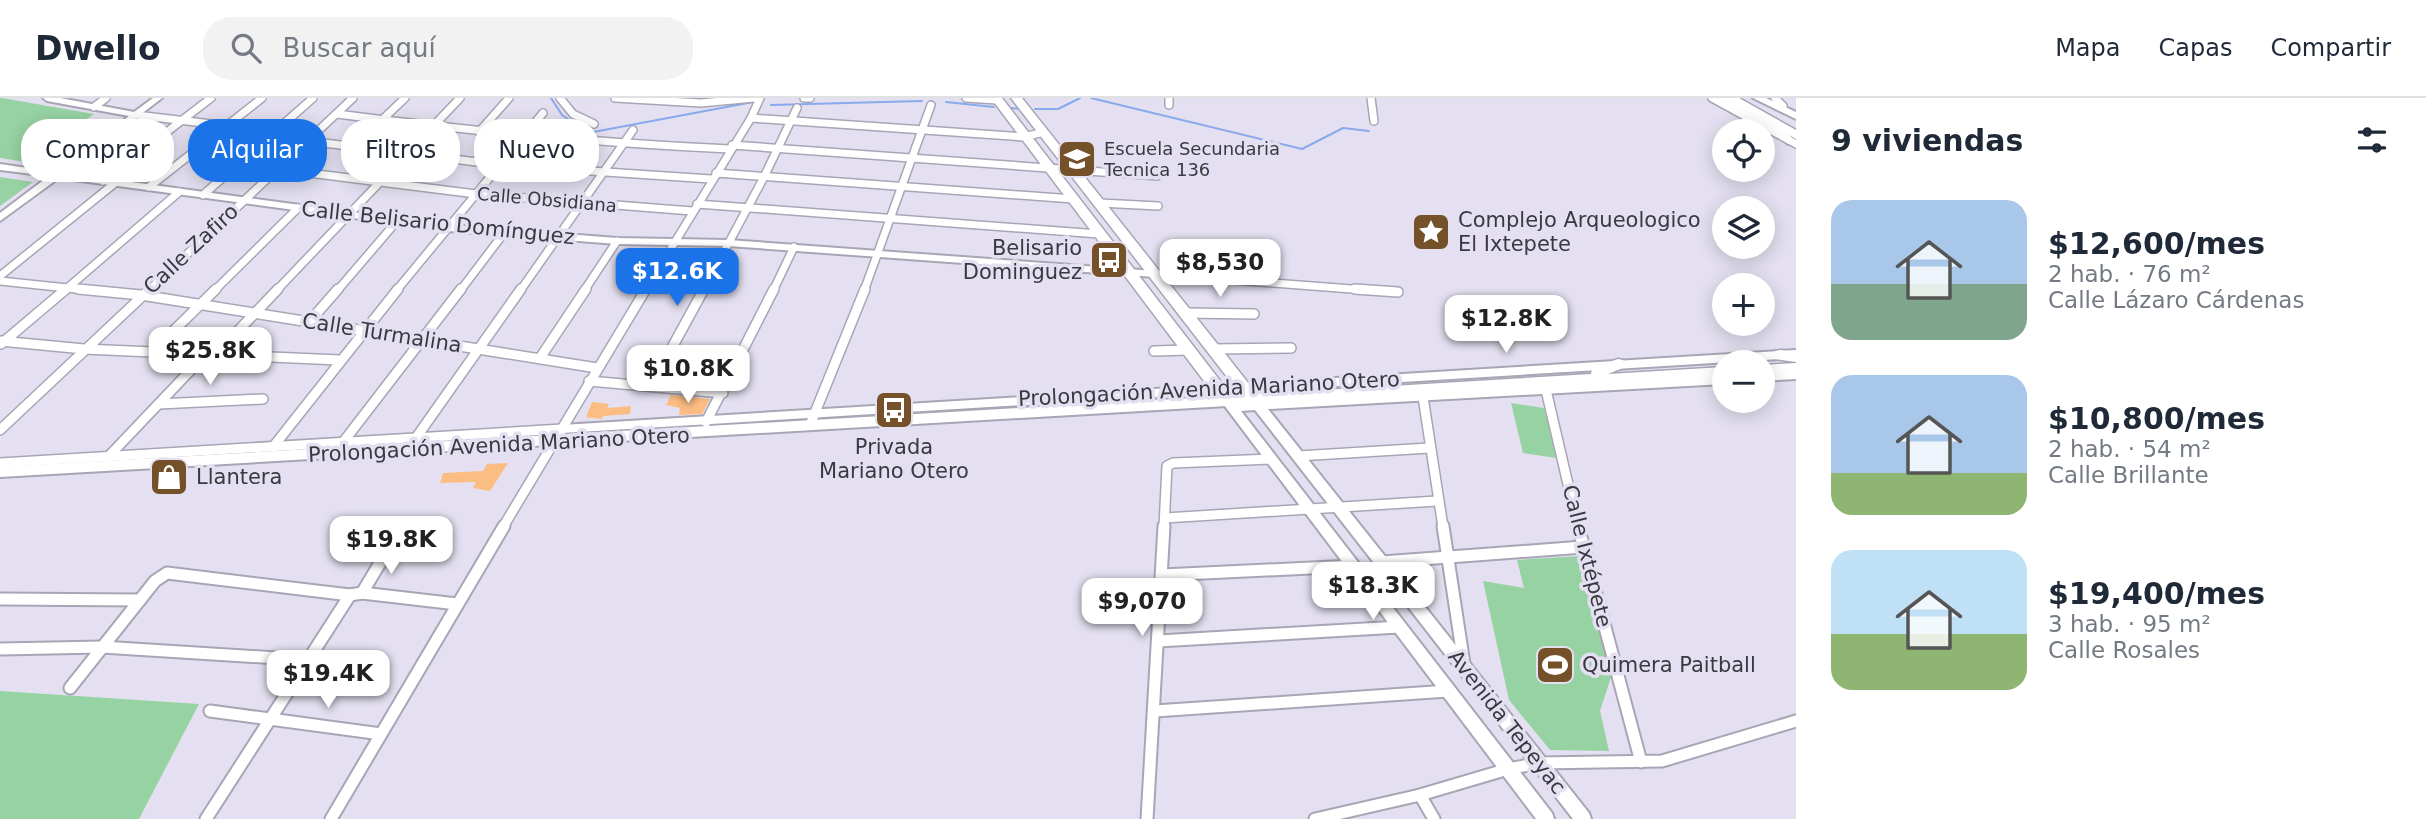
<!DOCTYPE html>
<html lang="es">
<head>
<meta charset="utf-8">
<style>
  :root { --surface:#fff; --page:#f2f2f3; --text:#1f2937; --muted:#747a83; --line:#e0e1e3; --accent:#1a73e8 }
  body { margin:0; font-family:"DejaVu Sans",sans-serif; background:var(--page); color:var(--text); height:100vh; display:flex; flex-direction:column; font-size:26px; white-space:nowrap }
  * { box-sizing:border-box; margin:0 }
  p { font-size:23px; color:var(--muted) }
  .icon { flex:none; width:38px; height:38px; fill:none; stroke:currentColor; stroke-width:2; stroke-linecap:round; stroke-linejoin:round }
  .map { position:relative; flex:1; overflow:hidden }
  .sheet { display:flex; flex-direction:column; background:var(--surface); width:630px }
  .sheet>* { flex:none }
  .hud { position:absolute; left:21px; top:21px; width:665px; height:63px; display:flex; gap:14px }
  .fabs { position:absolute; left:1712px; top:21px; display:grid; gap:14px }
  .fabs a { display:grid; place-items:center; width:63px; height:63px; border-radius:50%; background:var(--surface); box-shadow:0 4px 18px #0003; font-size:35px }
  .price { position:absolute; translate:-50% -60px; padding:0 16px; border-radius:14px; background:#fff; color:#222; font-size:23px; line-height:46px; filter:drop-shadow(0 2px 4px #0008) }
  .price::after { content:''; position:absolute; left:50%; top:42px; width:21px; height:16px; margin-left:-10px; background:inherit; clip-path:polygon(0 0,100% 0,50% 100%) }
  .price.on { background:var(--accent); color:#fff }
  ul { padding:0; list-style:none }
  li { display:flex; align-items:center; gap:21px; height:175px; padding:0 35px }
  li span { display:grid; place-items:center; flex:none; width:196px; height:140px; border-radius:21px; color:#555 }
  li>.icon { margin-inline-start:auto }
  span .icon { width:84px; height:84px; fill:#fffc; stroke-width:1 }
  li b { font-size:30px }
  h2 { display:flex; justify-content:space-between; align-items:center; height:84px; padding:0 35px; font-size:30px }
  .tag { padding:0 24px; border-radius:28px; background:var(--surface); box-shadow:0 4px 18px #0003; font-size:24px; line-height:63px }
  .tag.on { background:var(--accent); color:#fff }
  header { display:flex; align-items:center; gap:42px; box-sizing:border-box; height:98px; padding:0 35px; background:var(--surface); border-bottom:2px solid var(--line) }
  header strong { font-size:33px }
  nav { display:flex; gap:38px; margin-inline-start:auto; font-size:24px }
  .search { width:490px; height:63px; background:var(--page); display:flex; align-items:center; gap:18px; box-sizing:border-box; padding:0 24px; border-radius:28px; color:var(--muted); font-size:26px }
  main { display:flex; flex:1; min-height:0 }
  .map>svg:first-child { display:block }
  .green { fill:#97d3a2 }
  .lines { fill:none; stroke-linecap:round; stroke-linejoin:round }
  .stream { stroke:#88aaec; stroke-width:2 }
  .building { fill:#fcbd83 }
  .minor-far2-casing { stroke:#a8a5b5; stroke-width:10 }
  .minor-far1-casing { stroke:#a8a5b5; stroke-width:12 }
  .minor-casing { stroke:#a8a5b5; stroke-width:15 }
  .tertiary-casing { stroke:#a8a5b5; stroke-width:4 }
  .secondary-casing { stroke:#a8a5b5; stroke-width:4 }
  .primary-casing { stroke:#a8a5b5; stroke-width:3 }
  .trunk-casing { stroke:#a8a5b5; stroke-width:3 }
  .minor-far2 { stroke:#fff; stroke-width:7 }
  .minor-far1 { stroke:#fff; stroke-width:9 }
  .minor { stroke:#fff; stroke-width:11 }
  .tertiary { fill:#fff; fill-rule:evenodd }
  .secondary { fill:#fff; fill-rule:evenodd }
  .primary { fill:#fff; fill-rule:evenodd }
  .trunk { fill:#fff; fill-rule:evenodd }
  .labels { text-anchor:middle; stroke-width:7; stroke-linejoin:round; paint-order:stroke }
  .far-poi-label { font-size:18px; fill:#3b3940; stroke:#e4e0f1; text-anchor:start }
  .far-street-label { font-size:18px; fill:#3b3940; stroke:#e4e0f1 }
  .poi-label { font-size:21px; fill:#3b3940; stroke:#e4e0f1; text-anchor:start }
  .street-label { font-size:21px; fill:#3b3940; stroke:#e4e0f1 }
</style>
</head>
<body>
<header>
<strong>Dwello</strong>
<div class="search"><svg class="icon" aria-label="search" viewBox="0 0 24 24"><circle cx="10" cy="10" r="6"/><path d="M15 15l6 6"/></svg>Buscar aquí</div>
<nav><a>Mapa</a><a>Capas</a><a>Compartir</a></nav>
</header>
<main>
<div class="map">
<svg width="1796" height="721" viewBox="0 0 1796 721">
  <rect width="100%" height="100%" fill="#e4e0f1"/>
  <g class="green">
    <polygon points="0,0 2,0 94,16 26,64 0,60"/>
    <polygon points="0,79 33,84 0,108"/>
    <polygon points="1511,305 1544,310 1557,360 1523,355"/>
    <polygon points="1581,458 1611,579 1600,613 1609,653 1550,652 1509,602 1483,483 1524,490 1517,462"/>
    <polygon points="0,593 199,606 139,721 0,721"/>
  </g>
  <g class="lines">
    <g class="stream">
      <polyline points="551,0 562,17 588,35 753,4"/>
      <polyline points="1091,0 1302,51 1343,30 1369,33"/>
      <polyline points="946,4 994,9"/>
      <polyline points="771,7 922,3"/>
      <polyline points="1011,10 1021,11"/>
      <polyline points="1035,11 1058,11 1080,0"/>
    </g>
  </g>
  <g class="building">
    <polygon points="671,297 710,301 702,316 679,317 680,310 666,307"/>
    <polygon points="592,304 609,306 607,310 631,308 630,316 603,318 602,321 586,319"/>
    <polygon points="508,365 490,393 473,390 476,384 440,385 443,375 483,373 487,366"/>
  </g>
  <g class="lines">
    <defs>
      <g id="minor-far2">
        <polyline points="560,0 573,16 594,26"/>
        <polyline points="615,0 701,5 754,0"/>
        <polyline points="804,0 810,0"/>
        <polyline points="966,0 997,2"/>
        <polyline points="1169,0 1169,7"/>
        <polyline points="1371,0 1374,23"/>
        <polyline points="1712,0 1796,46"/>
        <polyline points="1775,0 1783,8"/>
        <polyline points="94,9 106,0"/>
        <path d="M337 16C468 33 598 45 730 51"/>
        <polyline points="136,17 313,38"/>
        <polyline points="751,20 1024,39 1044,34"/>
        <polyline points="383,21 405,0"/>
        <polyline points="479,34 509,0"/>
        <polyline points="308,43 501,67 711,81"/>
        <polyline points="732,47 1157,78"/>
        <polyline points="277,71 476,96 692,113"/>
        <polyline points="716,75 1073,101"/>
        <polyline points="103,83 211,0"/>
        <polyline points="149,89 262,0"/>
        <polyline points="203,97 313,0"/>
        <polyline points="1100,105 1158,108"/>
        <polyline points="697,106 1099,136"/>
        <polyline points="1155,176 1378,193"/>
        <polyline points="0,178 115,85"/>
        <polyline points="0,183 96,193"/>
        <polyline points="64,193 179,94"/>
        <polyline points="148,193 353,0"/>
        <polyline points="214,193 298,110"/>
        <polyline points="276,193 460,0"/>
        <polyline points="337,193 397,123"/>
        <polyline points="396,193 543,15"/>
        <polyline points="460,193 504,135"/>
        <polyline points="520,193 633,32"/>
        <polyline points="584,193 617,143"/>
        <polyline points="645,193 751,20 760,0"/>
        <polyline points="703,193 764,79 797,10"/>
        <polyline points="773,193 794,149"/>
        <polyline points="864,193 931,7"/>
      </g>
      <g id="minor-far1">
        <polyline points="78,191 141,197 597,270"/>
        <polyline points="1355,191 1398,194"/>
        <polyline points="1186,215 1254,216"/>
        <polyline points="310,223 338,191"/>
        <polyline points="0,243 84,251 339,262"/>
        <polyline points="1,246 66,191"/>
        <polyline points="1214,251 1291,250"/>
        <polyline points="1154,253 1188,252"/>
        <polyline points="152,254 216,191"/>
        <polyline points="215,257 278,191"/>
        <polyline points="540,260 586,191"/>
        <polyline points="589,283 723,295"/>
        <polyline points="651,288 704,191"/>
        <polyline points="1546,292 1578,429"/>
        <polyline points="1423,299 1443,429"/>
        <polyline points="159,306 263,301"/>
        <polyline points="706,324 774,191"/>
        <polyline points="810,327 865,191"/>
        <polyline points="0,332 150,191"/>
        <polyline points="418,337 521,191"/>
        <polyline points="344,343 461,191"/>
        <polyline points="273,349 398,191"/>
        <polyline points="109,358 206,256"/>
        <polyline points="1298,358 1429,350"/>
        <polyline points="0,365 562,331"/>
        <polyline points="1165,420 1437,403"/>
        <polyline points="503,429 646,191"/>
        <polyline points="1164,429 1167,368 1173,365 1271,361"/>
      </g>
      <g id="minor">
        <polyline points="1443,428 1464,566"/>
        <polyline points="1578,428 1641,664"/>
        <polyline points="1382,464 1583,449"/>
        <polyline points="1162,477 1352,468"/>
        <polyline points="362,495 392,445"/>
        <polyline points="0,501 140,502"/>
        <polyline points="1158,543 1399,529"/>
        <polyline points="0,551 102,549 308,562"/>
        <polyline points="70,590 155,483 167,475 350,497 362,495 457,506"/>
        <polyline points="210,613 381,636"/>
        <polyline points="1155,613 1448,593"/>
        <polyline points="1420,697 1434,721"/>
        <polyline points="206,721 350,497"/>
        <polyline points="331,721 504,428"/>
        <polyline points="1147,721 1164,428"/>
        <polyline points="1315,721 1420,697 1508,671 1539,665 1662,663 1796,623"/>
      </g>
      <g id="tertiary">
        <polygon points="43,0 60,0 134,14 153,0 162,0 65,75 448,127 617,140 728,142 1155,173 1160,176 1155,179 728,148 617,146 448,133 59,80 0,123 0,115 49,78 0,72 0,66 55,74 129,18 47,3"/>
        <polygon points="1796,252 1796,260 562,335 556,331 562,327"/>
        <polygon points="1796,273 1796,281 1762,283 1762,275"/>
        <path d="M1724 278V286L1268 311 1589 715 1591 721H1573L1255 312 1241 313 1552 715 1554 721H1536L1221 303 1227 299 1235 305 1249 304 1247 301 1249 298C1255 296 1257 298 1261 303Z"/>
      </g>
      <g id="secondary">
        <path d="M1718 0C1722 0 1726 0 1730 0 1743 3 1792 34 1796 46H1788L1777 35Z"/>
        <polygon points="1753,0 1766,0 1796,14 1796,21"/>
        <polygon points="1227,298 1234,303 1227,308 0,379 0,369"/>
      </g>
      <g id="primary">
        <polygon points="991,0 1002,0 1231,297 1241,297 1011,0 1022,0 1257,296 1591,276 1592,270 1618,261 1623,262 1625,266 1623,270 1608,276 1724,269 1724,279 1222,307"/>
        <polygon points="1780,252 1796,254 1796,264 1775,261 1773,257 1775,253"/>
        <polygon points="1796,265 1796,275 1762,277 1762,267"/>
      </g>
      <polygon id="trunk" points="1724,0 1739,0 1796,32 1796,41"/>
    </defs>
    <use href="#minor-far2" class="minor-far2-casing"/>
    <use href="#minor-far1" class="minor-far1-casing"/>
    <use href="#minor" class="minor-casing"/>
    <use href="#tertiary" class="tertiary-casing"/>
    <use href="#secondary" class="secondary-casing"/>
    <use href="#primary" class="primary-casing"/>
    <use href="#trunk" class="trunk-casing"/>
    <use href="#minor-far2" class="minor-far2"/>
    <use href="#minor-far1" class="minor-far1"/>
    <use href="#minor" class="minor"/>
    <use href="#tertiary" class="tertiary"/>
    <use href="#secondary" class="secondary"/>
    <use href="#primary" class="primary"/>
    <use href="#trunk" class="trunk"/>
  </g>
  <defs>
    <symbol id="school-square" viewBox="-11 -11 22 22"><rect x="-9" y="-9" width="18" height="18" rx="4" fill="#75512a" stroke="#e4e0f1"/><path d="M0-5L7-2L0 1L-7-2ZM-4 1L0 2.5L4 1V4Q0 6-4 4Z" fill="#fff"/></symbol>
    <symbol id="sight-square" viewBox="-11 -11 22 22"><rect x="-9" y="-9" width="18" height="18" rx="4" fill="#75512a" stroke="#e4e0f1"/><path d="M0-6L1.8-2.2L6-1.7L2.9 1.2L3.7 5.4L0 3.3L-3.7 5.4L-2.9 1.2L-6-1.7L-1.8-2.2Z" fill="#fff"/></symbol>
    <symbol id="bus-square" viewBox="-11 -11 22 22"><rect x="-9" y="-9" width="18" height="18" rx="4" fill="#75512a" stroke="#e4e0f1"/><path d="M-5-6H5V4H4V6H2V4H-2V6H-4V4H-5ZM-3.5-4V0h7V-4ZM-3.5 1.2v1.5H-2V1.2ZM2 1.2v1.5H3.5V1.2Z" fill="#fff"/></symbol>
    <symbol id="shop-square" viewBox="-11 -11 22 22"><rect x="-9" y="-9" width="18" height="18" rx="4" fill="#75512a" stroke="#e4e0f1"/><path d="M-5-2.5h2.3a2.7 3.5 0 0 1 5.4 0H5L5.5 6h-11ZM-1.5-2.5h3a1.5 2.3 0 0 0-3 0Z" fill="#fff"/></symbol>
    <symbol id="stadium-square" viewBox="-11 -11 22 22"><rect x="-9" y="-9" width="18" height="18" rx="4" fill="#75512a" stroke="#e4e0f1"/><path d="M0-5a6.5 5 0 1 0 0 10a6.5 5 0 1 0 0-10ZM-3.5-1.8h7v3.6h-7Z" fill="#fff"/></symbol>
  </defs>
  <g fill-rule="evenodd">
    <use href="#school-square" x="1055" y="39" width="44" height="44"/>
    <use href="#sight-square" x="1409" y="112" width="44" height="44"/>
    <use href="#bus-square" x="1087" y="140" width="44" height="44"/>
    <use href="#bus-square" x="872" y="290" width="44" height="44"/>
    <use href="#shop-square" x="147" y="357" width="44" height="44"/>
    <use href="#stadium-square" x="1533" y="545" width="44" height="44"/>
  </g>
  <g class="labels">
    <g class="far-poi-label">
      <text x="1104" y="57">Escuela Secundaria<tspan x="1104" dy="21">Tecnica 136</tspan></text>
    </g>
    <g class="far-street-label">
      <text transform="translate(547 102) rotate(5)" y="6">Calle Obsidiana</text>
    </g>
    <g class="poi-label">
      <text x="1458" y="129">Complejo Arqueologico<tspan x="1458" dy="24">El Ixtepete</tspan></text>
      <text x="1082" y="157" text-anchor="end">Belisario<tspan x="1082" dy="24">Dominguez</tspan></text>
      <text x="894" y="356" text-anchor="middle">Privada<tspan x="894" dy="24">Mariano Otero</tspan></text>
      <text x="196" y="386">Llantera</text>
      <text x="1582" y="574">Quimera Paitball</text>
    </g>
    <g class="street-label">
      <text transform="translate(438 125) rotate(6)" y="7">Calle Belisario Domínguez</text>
      <text transform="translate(191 151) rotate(-43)" y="7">Calle Zafiro</text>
      <text transform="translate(382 235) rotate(9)" y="7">Calle Turmalina</text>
      <text transform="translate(1209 291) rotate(-3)" y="7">Prolongación Avenida Mariano Otero</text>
      <text transform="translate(499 347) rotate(-3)" y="7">Prolongación Avenida Mariano Otero</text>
      <text transform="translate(1587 458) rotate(76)" y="7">Calle Ixtépete</text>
      <text transform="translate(1507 624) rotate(52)" y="7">Avenida Tepeyac</text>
    </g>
  </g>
</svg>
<div class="fabs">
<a><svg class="icon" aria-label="locate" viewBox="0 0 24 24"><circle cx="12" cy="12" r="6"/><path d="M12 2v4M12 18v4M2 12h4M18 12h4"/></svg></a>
<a><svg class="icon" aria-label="layers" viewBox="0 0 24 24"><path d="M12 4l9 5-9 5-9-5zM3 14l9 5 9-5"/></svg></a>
<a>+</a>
<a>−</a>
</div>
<b class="price" style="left:1220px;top:201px">$8,530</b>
<b class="price on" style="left:677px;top:210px">$12.6K</b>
<b class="price" style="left:1506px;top:257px">$12.8K</b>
<b class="price" style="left:210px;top:289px">$25.8K</b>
<b class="price" style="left:688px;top:307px">$10.8K</b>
<b class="price" style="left:391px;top:478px">$19.8K</b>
<b class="price" style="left:1373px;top:524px">$18.3K</b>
<b class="price" style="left:1142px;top:540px">$9,070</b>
<b class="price" style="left:328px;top:612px">$19.4K</b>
<div class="hud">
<a class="tag">Comprar</a>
<a class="tag on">Alquilar</a>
<a class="tag">Filtros</a>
<a class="tag">Nuevo</a>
</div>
</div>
<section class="sheet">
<h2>9 viviendas<svg class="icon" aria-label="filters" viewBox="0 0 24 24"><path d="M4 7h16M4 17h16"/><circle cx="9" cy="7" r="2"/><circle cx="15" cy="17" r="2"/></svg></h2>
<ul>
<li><span style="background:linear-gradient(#a9c7e8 60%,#7fa58c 0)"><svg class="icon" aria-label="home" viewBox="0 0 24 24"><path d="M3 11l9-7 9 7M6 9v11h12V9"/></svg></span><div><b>$12,600/mes</b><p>2 hab. · 76 m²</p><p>Calle Lázaro Cárdenas</p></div></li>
<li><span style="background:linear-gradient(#a9c7e8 70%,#8fb573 0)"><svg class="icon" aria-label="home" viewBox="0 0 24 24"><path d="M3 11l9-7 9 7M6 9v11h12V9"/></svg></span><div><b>$10,800/mes</b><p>2 hab. · 54 m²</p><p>Calle Brillante</p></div></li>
<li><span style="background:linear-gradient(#bfe0f5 60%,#8fb573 0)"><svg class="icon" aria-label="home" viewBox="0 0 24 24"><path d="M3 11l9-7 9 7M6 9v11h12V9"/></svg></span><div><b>$19,400/mes</b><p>3 hab. · 95 m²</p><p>Calle Rosales</p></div></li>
</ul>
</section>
</main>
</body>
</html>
